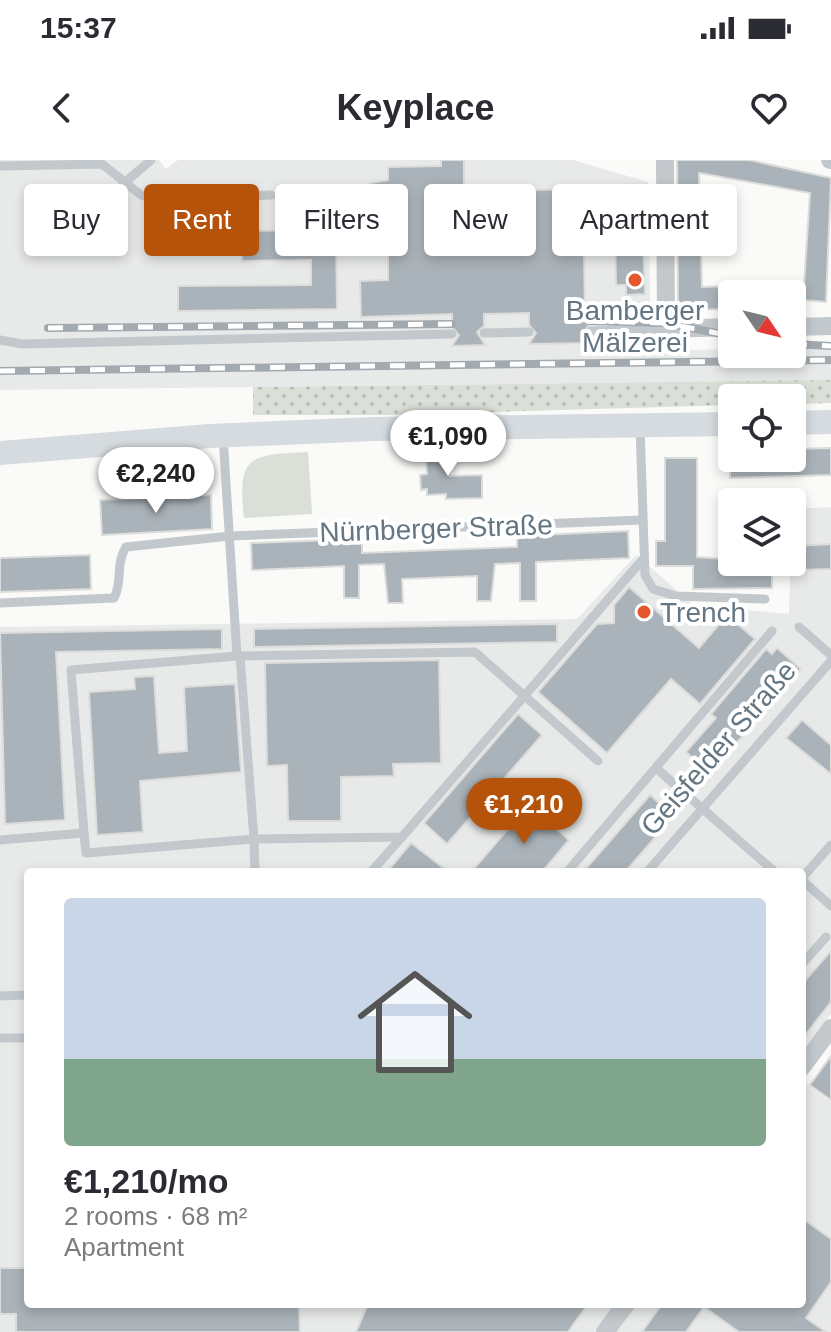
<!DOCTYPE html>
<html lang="en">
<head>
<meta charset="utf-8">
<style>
  :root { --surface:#fff; --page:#f7f7f7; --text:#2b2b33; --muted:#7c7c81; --accent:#b45309 }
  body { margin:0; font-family:Arial,sans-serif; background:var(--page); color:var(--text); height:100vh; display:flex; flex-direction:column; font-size:30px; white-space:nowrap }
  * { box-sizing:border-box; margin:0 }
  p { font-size:26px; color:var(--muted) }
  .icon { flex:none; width:44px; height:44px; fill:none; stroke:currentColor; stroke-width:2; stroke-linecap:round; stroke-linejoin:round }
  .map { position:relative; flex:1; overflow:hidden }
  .sheet { position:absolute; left:24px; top:708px; width:782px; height:440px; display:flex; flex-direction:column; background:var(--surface); border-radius:8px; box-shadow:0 4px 12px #0003 }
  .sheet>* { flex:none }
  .hud { position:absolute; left:24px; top:24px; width:784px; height:72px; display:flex; gap:16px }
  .needle { width:52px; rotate:125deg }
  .fabs { position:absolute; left:718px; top:120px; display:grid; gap:16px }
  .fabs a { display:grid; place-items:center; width:88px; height:88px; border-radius:8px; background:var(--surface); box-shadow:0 4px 12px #0003; font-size:40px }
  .price { position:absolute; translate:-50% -68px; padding:0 18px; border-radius:28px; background:#fff; color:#222; font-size:26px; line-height:52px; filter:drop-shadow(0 2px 4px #0008) }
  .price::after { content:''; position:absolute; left:50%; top:48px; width:24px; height:18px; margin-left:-12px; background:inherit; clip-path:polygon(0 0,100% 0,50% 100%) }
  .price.selected { background:var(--accent); color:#fff }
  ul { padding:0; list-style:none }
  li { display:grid; align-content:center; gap:16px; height:424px; padding:0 40px }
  li span { display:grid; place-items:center; height:248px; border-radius:8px; color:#555 }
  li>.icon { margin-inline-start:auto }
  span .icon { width:144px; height:144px; fill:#fffc; stroke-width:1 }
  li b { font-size:34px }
  .chip { padding:0 28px; border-radius:8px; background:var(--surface); box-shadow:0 4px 12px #0003; font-size:28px; line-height:72px }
  .chip.selected { background:var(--accent); color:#fff }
  .status { display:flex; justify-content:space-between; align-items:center; height:56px; padding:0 40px; background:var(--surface); direction:ltr }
  .status svg { height:22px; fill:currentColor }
  header { display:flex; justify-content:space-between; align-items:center; height:104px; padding:0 40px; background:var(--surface); font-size:36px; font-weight:800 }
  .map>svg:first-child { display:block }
  .built { fill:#e8e9e9 }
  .park { fill:#dadfd7 }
  .garden { fill:url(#garden-dots) }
  .building { fill:#aab3b9; stroke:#dcdcda; stroke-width:2 }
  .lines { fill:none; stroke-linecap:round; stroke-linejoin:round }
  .lane { stroke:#c3c8cc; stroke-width:9 }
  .street { stroke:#c3c8cc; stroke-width:18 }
  .secondary { stroke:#d6dbdf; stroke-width:24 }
  .rail-casing { stroke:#a2aab0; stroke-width:8 }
  .rail { stroke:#fff; stroke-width:5; stroke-dasharray:15; stroke-linecap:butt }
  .poi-dot { fill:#e4572e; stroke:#fff; stroke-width:3 }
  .labels { text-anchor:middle; stroke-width:8; stroke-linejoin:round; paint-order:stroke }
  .poi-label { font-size:28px; fill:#657683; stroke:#fff }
  .street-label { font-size:28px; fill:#657683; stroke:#fff }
</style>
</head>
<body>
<div class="status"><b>15:37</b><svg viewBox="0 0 49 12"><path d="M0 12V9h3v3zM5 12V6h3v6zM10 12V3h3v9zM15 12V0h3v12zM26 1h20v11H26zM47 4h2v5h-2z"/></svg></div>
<header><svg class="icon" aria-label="back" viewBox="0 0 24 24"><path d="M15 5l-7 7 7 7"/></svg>Keyplace<svg class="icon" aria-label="heart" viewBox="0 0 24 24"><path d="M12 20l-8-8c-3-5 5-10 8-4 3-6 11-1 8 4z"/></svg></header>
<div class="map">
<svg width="831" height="1172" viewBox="0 0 831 1172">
  <defs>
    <pattern id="garden-dots" width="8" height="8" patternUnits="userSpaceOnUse" patternTransform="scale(2)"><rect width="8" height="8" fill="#dadfd7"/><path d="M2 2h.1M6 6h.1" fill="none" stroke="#b4b9b4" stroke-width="1.8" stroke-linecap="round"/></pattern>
  </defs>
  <rect width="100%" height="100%" fill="#fafaf8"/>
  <g class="built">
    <polygon points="0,0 159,0 166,9 178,0 573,0 648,22 651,191 732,189 732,194 792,194 792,187 831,186 831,220 0,230"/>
    <polygon points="831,347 831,854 802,891 802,712 28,712 28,1144 802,1144 802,921 831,942 831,1172 0,1172 0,467 577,459 636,395 694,445 789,454 792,349"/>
  </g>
  <path class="park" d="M308 292 312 354 244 358C237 295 249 295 308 292Z"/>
  <polygon class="garden" points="831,220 831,243 792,244 792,238 732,238 732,245 391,255 253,255 253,227"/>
  <g class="building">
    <polygon points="441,0 464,0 464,50 489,29 498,29 507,37 524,27 530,30 583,29 585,152 590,152 590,164 583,172 590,183 529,184 536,173 529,165 529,153 484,154 484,166 477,172 485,185 452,186 459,175 452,167 452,154 361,157 360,121 388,120 388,73 372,72 359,65 359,33 371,23 388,20 388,7 441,6"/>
    <polygon points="677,0 749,0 831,18 826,142 803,140 810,33 699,13 702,127 732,126 732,149 678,150"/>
    <polygon points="336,63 337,149 178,151 178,126 311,125 311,100 242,101 241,71 311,70 311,64"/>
    <polygon points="643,73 645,134 626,135 626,125 616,125 615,74"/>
    <polygon points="426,288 449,288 450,316 482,315 482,338 446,339 446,334 427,335 427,329 421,330 420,315 427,314"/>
    <polygon points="831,288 831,315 730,318 730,298 792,298 792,289"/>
    <polygon points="665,298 697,298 697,397 772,402 772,428 693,429 693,406 656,406 656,381 665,381"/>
    <polygon points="211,335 212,369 102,375 100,340"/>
    <polygon points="628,371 629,398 536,402 536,441 520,441 520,403 495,404 491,441 477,441 477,416 402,419 403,443 388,443 384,404 359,405 359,438 344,438 344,406 252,410 251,383 362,379 362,393 517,387 517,376"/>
    <polygon points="831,384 831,409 798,410 797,386"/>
    <polygon points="90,395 91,429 0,432 0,398"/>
    <polygon points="629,427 699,488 727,455 755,479 700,544 671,519 607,593 538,532 597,464 614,463 614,445"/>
    <polygon points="557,464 557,482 254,487 254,469"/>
    <polygon points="222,469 222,489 56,492 65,660 5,664 0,473"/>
    <polygon points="777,488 801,509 710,613 686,592 716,558 711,554 766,489 772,494"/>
    <polygon points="439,500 441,603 393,604 394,616 341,617 341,661 288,661 287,605 267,606 265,503"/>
    <polygon points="154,516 159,593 187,591 184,527 235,524 241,612 140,621 143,672 97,675 89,532 135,529 134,517"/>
    <polygon points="518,554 542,575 447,684 424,663"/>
    <polygon points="802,560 831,585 831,614 786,578"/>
    <polygon points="650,635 674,656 625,712 583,712"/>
    <polygon points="529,645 569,680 542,712 471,712"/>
    <polygon points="411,683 428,696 449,712 387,712"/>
    <polygon points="831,791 831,842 802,879 802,824"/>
    <polygon points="831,896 831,940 810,925"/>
    <polygon points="802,1058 831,1079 831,1122 806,1158 826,1172 739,1172 704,1147 686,1172 642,1172 662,1144 802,1144"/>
    <polygon points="0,1108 28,1108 28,1144 299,1144 300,1172 16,1172 16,1154 0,1154"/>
    <polygon points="368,1144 588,1144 568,1172 356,1172"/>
  </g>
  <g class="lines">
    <g class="lane">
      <polyline points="0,6 102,4 141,35 160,40 271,35"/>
      <polyline points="123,24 151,0"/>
      <polyline points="590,171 666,169"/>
      <polyline points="484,173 529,172"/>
      <polyline points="0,180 22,184 452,174"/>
      <polyline points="640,266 645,415 653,429 676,436 765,439"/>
      <polyline points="223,276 237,496"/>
      <path d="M0 443 114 438C123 422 115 404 126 387L230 376 642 360"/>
      <polyline points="799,467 831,495"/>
      <polyline points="657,609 775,712"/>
      <polyline points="84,673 71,510 237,496 475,492 598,601"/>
      <polyline points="0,680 84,673 86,693 254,679 240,496"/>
      <polyline points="255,712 254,679 402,677 644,398"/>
      <polyline points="371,712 402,677"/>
      <polyline points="567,712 772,471"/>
      <polyline points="647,712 831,501"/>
      <polyline points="802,718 831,685"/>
      <polyline points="802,720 831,746"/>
      <polyline points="802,804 826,777"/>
      <polyline points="0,836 28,835"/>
      <polyline points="0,878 28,878"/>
    </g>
    <g class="street">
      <polyline points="665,0 666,169 732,167"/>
      <polyline points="830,0 831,0"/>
      <polyline points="792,167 831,166"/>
      <polyline points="802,907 831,868"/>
      <polyline points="605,1172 626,1144"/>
    </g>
    <g class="secondary">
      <polyline points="792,263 831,262"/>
      <polyline points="0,293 210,276 374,269 732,264"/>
    </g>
    <defs>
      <g id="rail">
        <polyline points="590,161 665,163 732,176"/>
        <polyline points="48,168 452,164"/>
        <polyline points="792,184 831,186"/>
        <polyline points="0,211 831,200"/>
      </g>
    </defs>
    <use href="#rail" class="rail-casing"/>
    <use href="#rail" class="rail"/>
  </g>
  <g class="poi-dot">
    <circle cx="635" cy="120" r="8"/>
    <circle cx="644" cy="452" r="8"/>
  </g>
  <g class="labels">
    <g class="poi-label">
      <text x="635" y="160">Bamberger<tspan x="635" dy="32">Mälzerei</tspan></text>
      <text x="660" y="462" text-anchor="start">Trench</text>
    </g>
    <g class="street-label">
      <text transform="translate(436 368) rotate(-2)" y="10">Nürnberger Straße</text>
      <text transform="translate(718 588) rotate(-49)" y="10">Geisfelder Straße</text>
    </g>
  </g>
</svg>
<div class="fabs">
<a><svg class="needle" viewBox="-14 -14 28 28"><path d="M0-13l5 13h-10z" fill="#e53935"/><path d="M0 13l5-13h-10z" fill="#7c7c81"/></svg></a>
<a><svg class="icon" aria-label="locate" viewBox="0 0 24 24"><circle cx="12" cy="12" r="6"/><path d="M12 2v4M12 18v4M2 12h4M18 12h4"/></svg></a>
<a><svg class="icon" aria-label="layers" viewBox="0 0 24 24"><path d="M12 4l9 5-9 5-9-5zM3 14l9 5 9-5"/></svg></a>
</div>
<b class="price" style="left:448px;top:318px">€1,090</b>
<b class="price" style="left:156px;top:355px">€2,240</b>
<b class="price selected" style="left:524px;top:686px">€1,210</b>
<div class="hud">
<a class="chip">Buy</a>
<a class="chip selected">Rent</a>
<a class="chip">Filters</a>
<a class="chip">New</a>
<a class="chip">Apartment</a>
</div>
<section class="sheet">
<ul>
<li><span style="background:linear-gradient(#c9d6e8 65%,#7fa58c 0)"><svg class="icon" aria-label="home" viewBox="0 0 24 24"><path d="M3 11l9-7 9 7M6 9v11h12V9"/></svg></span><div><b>€1,210/mo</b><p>2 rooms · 68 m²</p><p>Apartment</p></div></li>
</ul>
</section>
</div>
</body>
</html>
